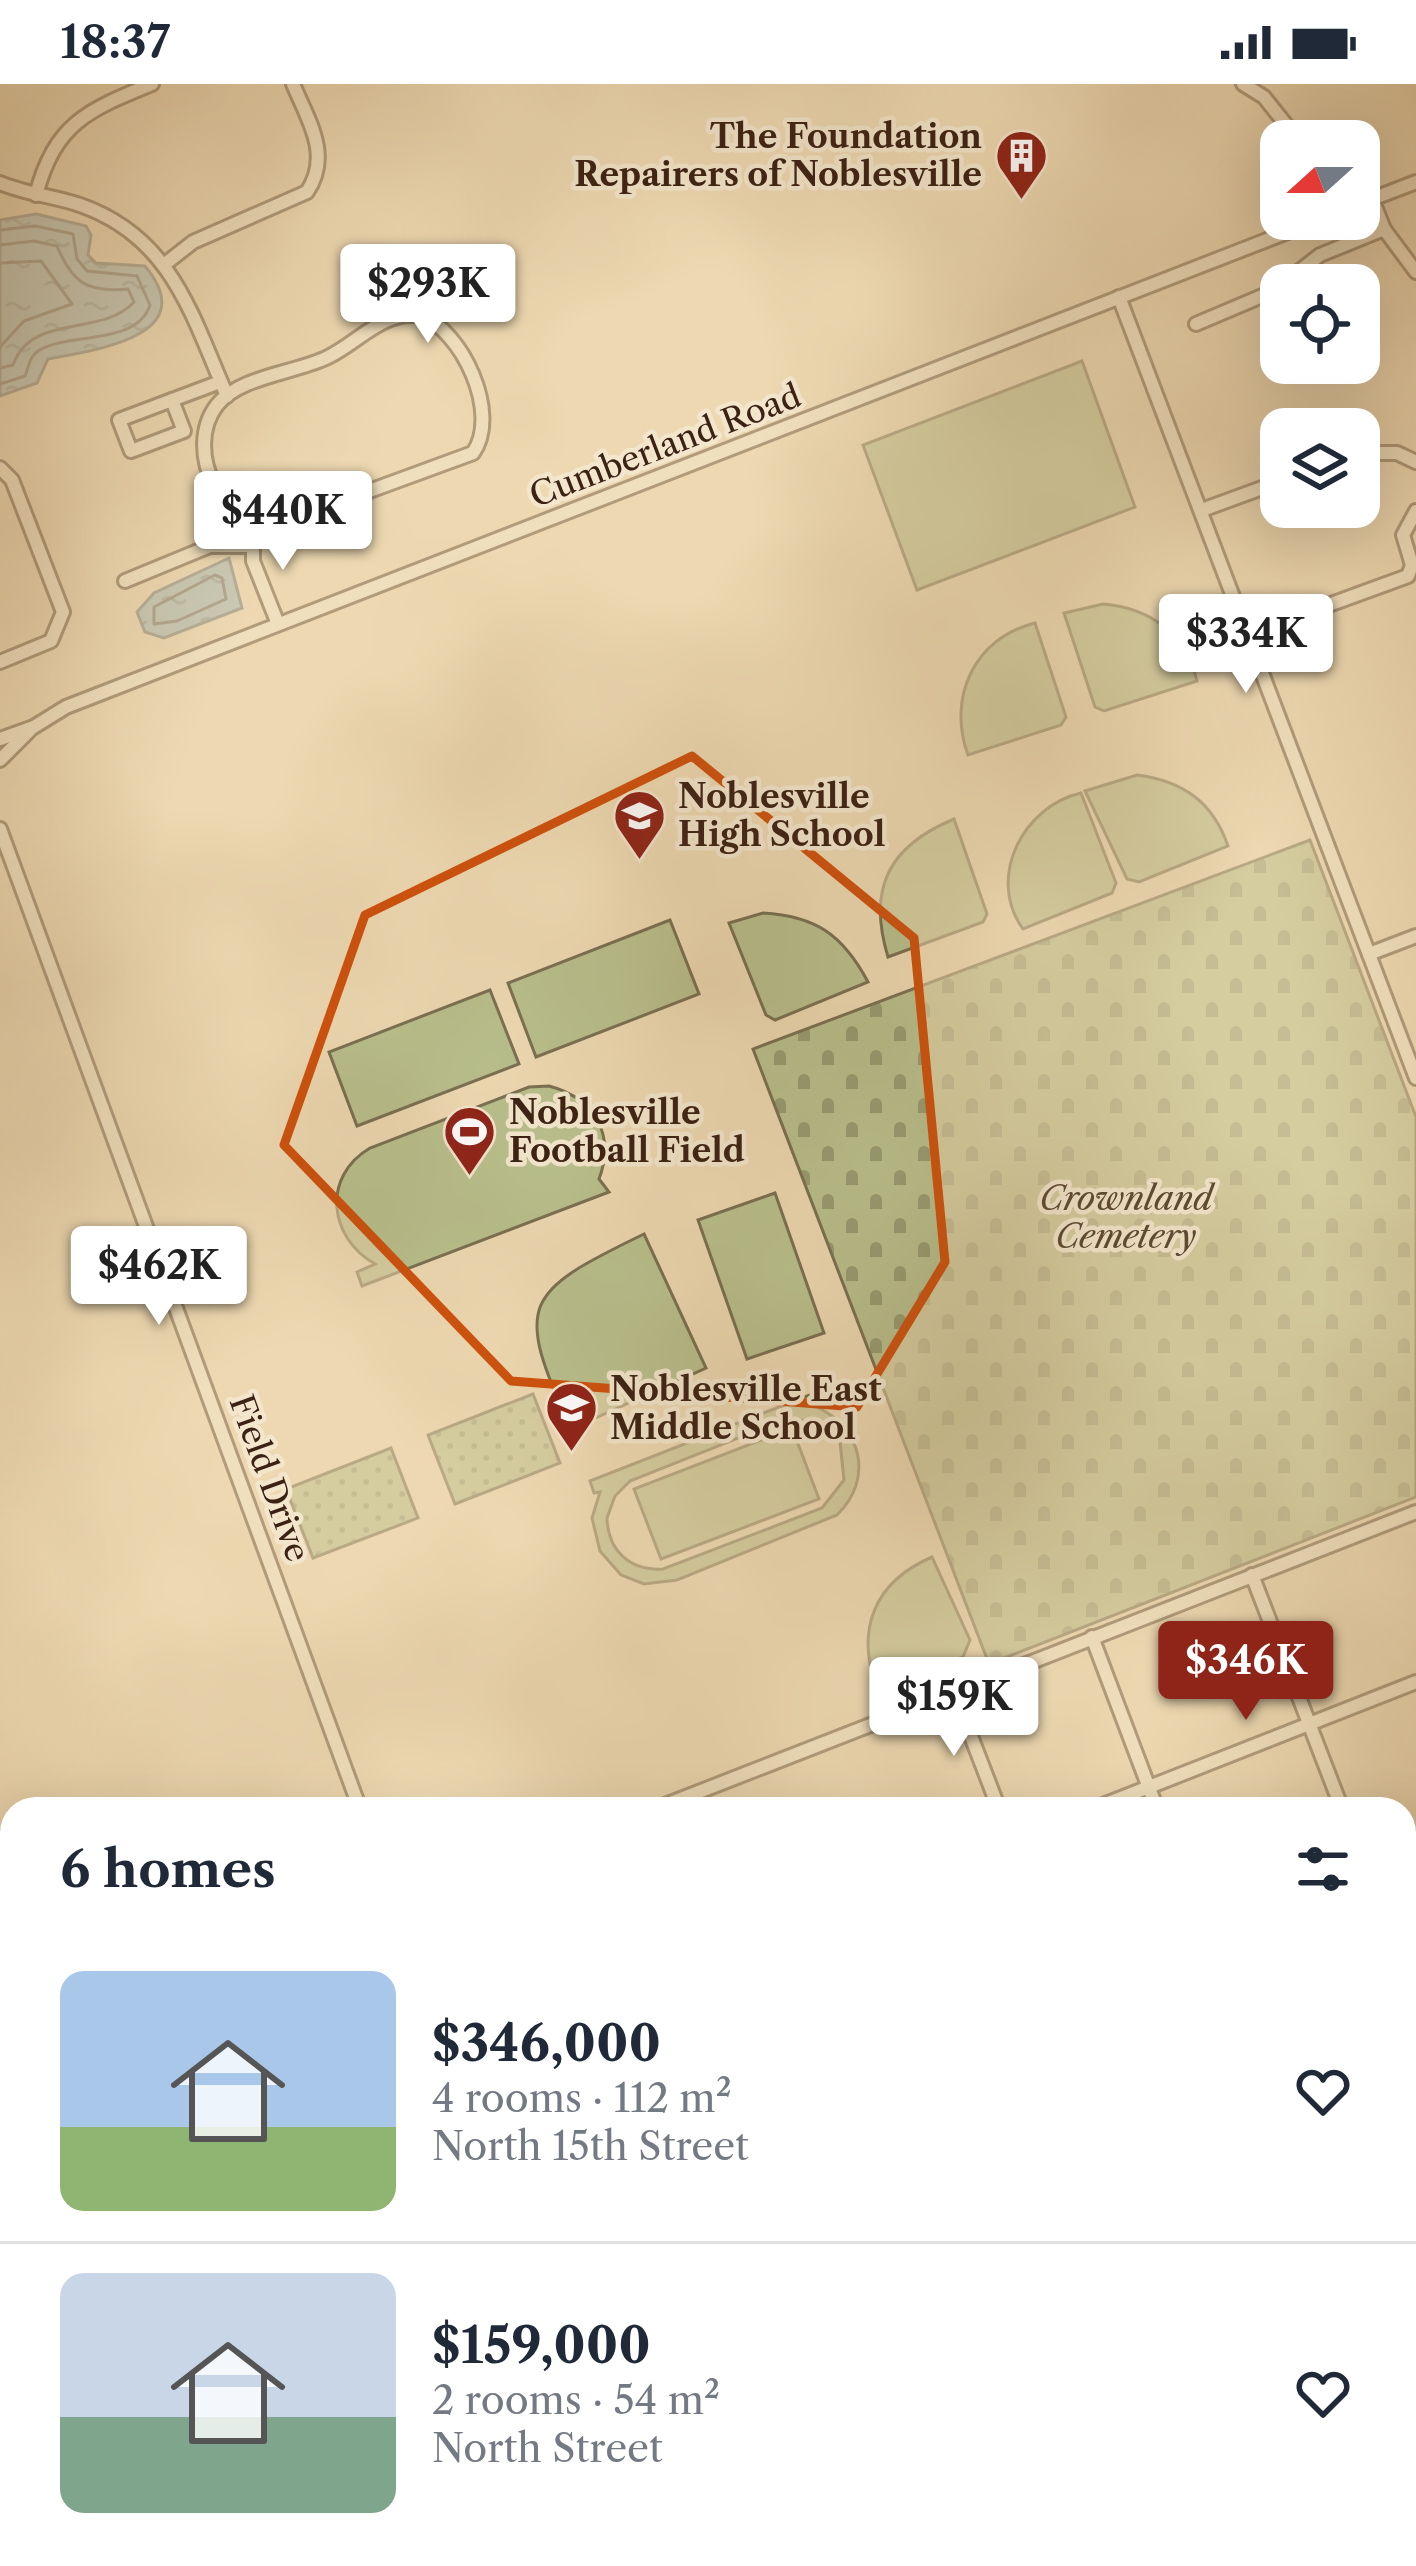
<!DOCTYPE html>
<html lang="en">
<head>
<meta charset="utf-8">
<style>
  :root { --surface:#fff; --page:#f2f2f3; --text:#1f2937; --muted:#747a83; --line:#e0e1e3; --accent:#8f2418 }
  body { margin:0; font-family:"Libre Caslon Text",serif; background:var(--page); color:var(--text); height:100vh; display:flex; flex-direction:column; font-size:45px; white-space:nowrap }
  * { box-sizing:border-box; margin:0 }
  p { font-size:39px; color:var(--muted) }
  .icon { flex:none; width:66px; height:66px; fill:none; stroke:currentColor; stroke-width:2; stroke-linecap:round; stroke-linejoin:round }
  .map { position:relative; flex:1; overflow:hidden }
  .sheet { position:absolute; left:0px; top:1713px; width:1416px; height:771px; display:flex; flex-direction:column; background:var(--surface); border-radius:36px 36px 0 0; box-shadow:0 12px 48px #0002 }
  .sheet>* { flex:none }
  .needle { width:78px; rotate:249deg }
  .buttons { position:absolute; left:1260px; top:36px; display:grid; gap:24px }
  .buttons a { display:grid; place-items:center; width:120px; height:120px; border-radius:24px; background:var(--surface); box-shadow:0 12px 48px #0002; font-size:60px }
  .price { position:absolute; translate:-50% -102px; padding:0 27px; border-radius:12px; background:#fff; color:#222; font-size:39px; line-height:78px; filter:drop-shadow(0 3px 6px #0008) }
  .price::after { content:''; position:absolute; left:50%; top:72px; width:36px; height:27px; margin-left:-18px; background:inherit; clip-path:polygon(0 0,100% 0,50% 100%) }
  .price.current { background:var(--accent); color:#fff }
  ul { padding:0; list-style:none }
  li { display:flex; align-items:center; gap:36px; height:300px; padding:0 60px }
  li+li { border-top:3px solid var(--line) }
  li span { display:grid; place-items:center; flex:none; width:336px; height:240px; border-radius:24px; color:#555 }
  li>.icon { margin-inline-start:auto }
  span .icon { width:144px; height:144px; fill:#fffc; stroke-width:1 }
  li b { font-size:51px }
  h2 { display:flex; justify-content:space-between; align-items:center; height:144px; padding:0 60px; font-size:51px }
  .status { display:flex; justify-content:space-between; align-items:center; height:84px; padding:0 60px; background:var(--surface); direction:ltr }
  .status svg { height:33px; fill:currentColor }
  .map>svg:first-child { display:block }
  .green { fill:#b8bf8c; stroke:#7a7050; stroke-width:3; fill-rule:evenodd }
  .cemetery { fill:url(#cemetery-stones); stroke:#7a7050; stroke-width:3 }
  .park { fill:url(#park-dots); stroke:#7a7050; stroke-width:3 }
  .water { fill:url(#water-ripples); stroke:#777b76; stroke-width:3 }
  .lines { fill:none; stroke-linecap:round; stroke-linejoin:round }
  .shore { stroke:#6e6c66; stroke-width:3 }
  .minor-casing { stroke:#68503b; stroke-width:18 }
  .major-casing { stroke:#3c2214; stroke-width:21 }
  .minor { stroke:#f3e6cc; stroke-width:12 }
  .major { stroke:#edd8b1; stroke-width:15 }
  .marked { fill:none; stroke:#ce510d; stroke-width:9; stroke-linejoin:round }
  .labels { text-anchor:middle; stroke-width:9; stroke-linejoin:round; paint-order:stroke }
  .poi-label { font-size:33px; font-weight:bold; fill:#3c2214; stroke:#f3e6cc; text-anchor:start }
  .street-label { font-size:33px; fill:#3c2214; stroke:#f3e6cc }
  .park-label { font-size:33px; font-style:italic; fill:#5b4932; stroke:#f3e6cc }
</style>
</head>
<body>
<div class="status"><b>18:37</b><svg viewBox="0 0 49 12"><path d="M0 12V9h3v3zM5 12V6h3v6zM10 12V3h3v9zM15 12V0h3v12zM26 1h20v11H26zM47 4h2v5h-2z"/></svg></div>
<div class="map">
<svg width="1416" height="2482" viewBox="0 0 1416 2482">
  <defs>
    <pattern id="cemetery-stones" width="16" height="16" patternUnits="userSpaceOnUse" patternTransform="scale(3)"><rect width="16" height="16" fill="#b8bf8c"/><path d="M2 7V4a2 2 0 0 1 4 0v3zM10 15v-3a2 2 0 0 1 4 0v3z" fill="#979b71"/></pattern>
    <pattern id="park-dots" width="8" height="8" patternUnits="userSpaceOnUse" patternTransform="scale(3)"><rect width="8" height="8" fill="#b8bf8c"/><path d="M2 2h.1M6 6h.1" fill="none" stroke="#979b71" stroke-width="1.8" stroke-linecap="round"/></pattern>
    <pattern id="water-ripples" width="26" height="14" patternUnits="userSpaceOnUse" patternTransform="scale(3)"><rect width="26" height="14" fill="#9fb6b8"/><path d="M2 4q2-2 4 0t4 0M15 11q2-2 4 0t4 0" fill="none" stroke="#839494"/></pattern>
  </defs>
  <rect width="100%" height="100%" fill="#edd8b1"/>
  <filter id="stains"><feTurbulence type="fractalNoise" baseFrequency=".00167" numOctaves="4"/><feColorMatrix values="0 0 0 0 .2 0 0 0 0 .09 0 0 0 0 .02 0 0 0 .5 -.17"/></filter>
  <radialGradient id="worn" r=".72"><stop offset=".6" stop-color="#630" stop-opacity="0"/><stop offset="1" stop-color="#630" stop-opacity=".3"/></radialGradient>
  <g class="green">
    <polygon points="1082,277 1135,423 917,506 863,361"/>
    <path d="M1103 520C1150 524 1185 549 1197 597L1104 627 1095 623 1064 529Z"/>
    <path d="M1035 539 1066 633 1061 641 968 671C947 614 974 554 1035 539Z"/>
    <path d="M1137 691C1183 697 1213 718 1228 762L1139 798 1127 795 1085 707Z"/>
    <path d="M1081 709 1116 799 1112 809 1023 845C986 794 1023 722 1081 709Z"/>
    <path d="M954 735 987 830 983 838 888 873C867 804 889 762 954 735Z"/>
    <path d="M763 829C816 832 843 851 868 898L775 936 766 931 729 839Z"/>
    <polygon points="670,836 699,910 536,973 508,899"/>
    <polygon points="490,906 519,980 357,1042 329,968"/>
    <path d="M549 1002C594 1014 616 1050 599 1095L609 1108 362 1202 357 1188 375 1180C329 1154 321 1093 370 1064L529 1003Z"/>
    <polygon points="775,1109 824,1249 747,1275 698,1136"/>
    <path d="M644 1150 706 1284 571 1345C514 1219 522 1209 644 1150Z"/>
    <path d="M820 1307 824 1320 817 1323C862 1344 874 1395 837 1431L677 1496 644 1500 621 1491 600 1467 592 1434 600 1408 594 1409 590 1397ZM786 1335 817 1338 840 1358 844 1396 822 1424 663 1485C630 1487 608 1467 607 1434L615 1412 630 1397Z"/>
    <polygon points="792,1344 819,1415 661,1475 634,1405"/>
    <path d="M932 1473 970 1556 963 1573 877 1604C855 1546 874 1498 932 1473Z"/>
  </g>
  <polygon class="cemetery" points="1310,756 1416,1033 1416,1413 989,1580 753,965"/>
  <g class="park">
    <polygon points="533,1310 560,1379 455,1420 428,1351"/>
    <polygon points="391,1364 418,1434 313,1474 286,1405"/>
  </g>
  <g class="water">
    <path d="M36 130 86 142 91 151 88 171 96 179 145 182C203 252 96 266 48 275L37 299 0 312V136Z"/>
    <polygon points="229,474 242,524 164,554 145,548 137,528 154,509"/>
  </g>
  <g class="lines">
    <g class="shore">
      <path d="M0 146 35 142 73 150 77 175 87 187 137 192 150 221C137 262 67 248 38 267 29 273 29 283 25 292L0 300"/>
      <path d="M0 161 34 157 57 162C72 198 86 209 128 205L134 218C101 254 32 228 13 281L0 284"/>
      <polyline points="0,179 41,177 72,220 24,237 0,263"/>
      <polygon points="215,491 222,494 226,515 177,537 154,540 154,523"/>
    </g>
    <defs>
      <g id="minor">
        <polyline points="1243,0 1264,13 1299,57"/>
        <path d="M0 99C26 110 54 112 80 121 172 153 192 232 227 312"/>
        <path d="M36 111C55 39 88 26 152 0"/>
        <polyline points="1372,115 1384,145 1416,188"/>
        <polyline points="1359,120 1416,98"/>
        <path d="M165 180 193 158 307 108C332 71 308 36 293 0"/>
        <polyline points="1274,207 1281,225"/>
        <polyline points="1119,213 1416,994"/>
        <path d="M419 231C462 245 501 330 473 369L282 439C223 451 182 366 217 321 240 292 296 289 328 273 360 257 381 228 419 231Z"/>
        <polyline points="1196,240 1274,207 1320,171 1384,145"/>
        <polygon points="172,316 184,347 131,367 119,336"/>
        <polyline points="172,316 220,298"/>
        <polyline points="1359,369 1397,369 1416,378"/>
        <polyline points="0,384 12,396 63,528 51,557 0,578"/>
        <polyline points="1202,426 1281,397"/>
        <polyline points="253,440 253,477 278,540"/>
        <polyline points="125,497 210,462 249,462"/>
        <polyline points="1249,550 1408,492 1412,481 1403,451 1416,427"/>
        <polyline points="0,655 31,644"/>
        <polyline points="0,676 32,644 66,623 1321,135"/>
        <polyline points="0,745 360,1725"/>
        <polyline points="1369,870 1416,852"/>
        <polyline points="1252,1491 1342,1725"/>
        <polyline points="1092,1553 1157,1725"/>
        <polyline points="954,1608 999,1725"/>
        <polyline points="655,1725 1416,1428"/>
        <polyline points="1093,1725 1416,1598"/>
        <polyline points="1404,1768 1416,1763"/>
        <polyline points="1404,1884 1416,1916"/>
        <polyline points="0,1906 12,1902"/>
        <polyline points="1404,2003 1416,1998"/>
        <polyline points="0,2045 12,2041"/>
        <polyline points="1404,2248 1416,2243"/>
        <polyline points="1411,2370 1416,2452"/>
        <polyline points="179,2472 183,2482"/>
        <polyline points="1261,2472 1264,2482"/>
      </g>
      <g id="major">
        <polyline points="1404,2370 1416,2370"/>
        <polyline points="0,2419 12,2419"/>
        <polyline points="639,2472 645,2482"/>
      </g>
    </defs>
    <use href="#minor" class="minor-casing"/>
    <use href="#major" class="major-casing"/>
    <use href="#minor" class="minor"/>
    <use href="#major" class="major"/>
  </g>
  <path d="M0 0H1416V2482H0ZM692 672 914 854 945 1178 857 1323 511 1297 284 1061 365 831Z" fill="#edd8b1" fill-opacity=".55" fill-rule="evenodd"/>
  <path class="marked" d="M692 672 914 854 945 1178 857 1323 511 1297 284 1061 365 831Z"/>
  <defs>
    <symbol id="building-pin" viewBox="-11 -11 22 30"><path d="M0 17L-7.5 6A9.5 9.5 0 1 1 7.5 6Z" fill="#8f2418" stroke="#f3e6cc"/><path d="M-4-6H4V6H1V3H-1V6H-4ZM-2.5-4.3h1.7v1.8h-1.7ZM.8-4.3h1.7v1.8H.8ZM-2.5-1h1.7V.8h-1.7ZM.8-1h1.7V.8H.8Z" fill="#fff"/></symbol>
    <symbol id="school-pin" viewBox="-11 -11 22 30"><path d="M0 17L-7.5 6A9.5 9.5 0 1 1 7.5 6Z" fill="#8f2418" stroke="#f3e6cc"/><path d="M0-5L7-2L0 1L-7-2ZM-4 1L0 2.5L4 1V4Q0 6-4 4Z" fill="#fff"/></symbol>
    <symbol id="stadium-pin" viewBox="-11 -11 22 30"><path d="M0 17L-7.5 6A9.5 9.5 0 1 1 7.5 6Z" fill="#8f2418" stroke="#f3e6cc"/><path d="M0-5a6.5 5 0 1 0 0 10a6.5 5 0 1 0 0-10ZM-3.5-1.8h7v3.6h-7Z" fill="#fff"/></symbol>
  </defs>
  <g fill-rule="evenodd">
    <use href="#building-pin" x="992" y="42" width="59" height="81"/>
    <use href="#school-pin" x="610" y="702" width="59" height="81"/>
    <use href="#stadium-pin" x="440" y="1018" width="59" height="81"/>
    <use href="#school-pin" x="542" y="1294" width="59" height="81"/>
  </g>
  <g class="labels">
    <g class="poi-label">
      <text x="982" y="64" text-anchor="end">The Foundation<tspan x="982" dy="38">Repairers of Noblesville</tspan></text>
      <text x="678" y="724">Noblesville<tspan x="678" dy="38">High School</tspan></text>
      <text x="509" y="1040">Noblesville<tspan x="509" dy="38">Football Field</tspan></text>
      <text x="610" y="1317">Noblesville East<tspan x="610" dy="38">Middle School</tspan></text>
    </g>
    <g class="street-label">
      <text transform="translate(665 361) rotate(-21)" y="12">Cumberland Road</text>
      <text transform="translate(270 1394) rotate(70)" y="12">Field Drive</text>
    </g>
    <g class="park-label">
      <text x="1126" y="1126">Crownland<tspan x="1126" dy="38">Cemetery</tspan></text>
    </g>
  </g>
  <rect width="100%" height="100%" filter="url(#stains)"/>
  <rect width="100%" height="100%" fill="url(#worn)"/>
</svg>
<div class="buttons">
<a><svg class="needle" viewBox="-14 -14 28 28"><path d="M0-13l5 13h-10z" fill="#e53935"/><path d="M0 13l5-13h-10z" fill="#747a83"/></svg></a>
<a><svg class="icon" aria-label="locate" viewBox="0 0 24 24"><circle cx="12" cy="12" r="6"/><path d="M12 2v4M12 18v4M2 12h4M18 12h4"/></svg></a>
<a><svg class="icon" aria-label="layers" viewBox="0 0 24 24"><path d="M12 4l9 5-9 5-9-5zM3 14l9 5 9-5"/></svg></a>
</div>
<b class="price" style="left:428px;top:262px">$293K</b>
<b class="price" style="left:283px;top:489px">$440K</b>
<b class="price" style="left:1246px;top:612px">$334K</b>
<b class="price" style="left:159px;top:1244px">$462K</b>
<b class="price current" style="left:1246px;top:1639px">$346K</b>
<b class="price" style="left:954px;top:1675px">$159K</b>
<section class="sheet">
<h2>6 homes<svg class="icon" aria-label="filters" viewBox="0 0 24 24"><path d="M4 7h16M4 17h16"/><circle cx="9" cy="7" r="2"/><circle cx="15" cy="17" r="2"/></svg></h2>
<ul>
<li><span style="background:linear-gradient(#a9c7e8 65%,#8fb573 0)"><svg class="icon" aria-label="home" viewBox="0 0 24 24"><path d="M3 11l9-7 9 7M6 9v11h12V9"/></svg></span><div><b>$346,000</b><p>4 rooms · 112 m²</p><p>North 15th Street</p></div><svg class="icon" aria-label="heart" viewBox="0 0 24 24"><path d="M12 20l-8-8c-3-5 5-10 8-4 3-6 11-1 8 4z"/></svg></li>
<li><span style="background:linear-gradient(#c9d6e8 60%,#7fa58c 0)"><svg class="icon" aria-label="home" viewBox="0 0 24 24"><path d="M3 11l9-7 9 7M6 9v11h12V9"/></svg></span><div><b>$159,000</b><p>2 rooms · 54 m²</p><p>North Street</p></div><svg class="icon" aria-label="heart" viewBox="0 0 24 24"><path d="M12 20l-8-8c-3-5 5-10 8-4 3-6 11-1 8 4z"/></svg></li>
</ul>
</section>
</div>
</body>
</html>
